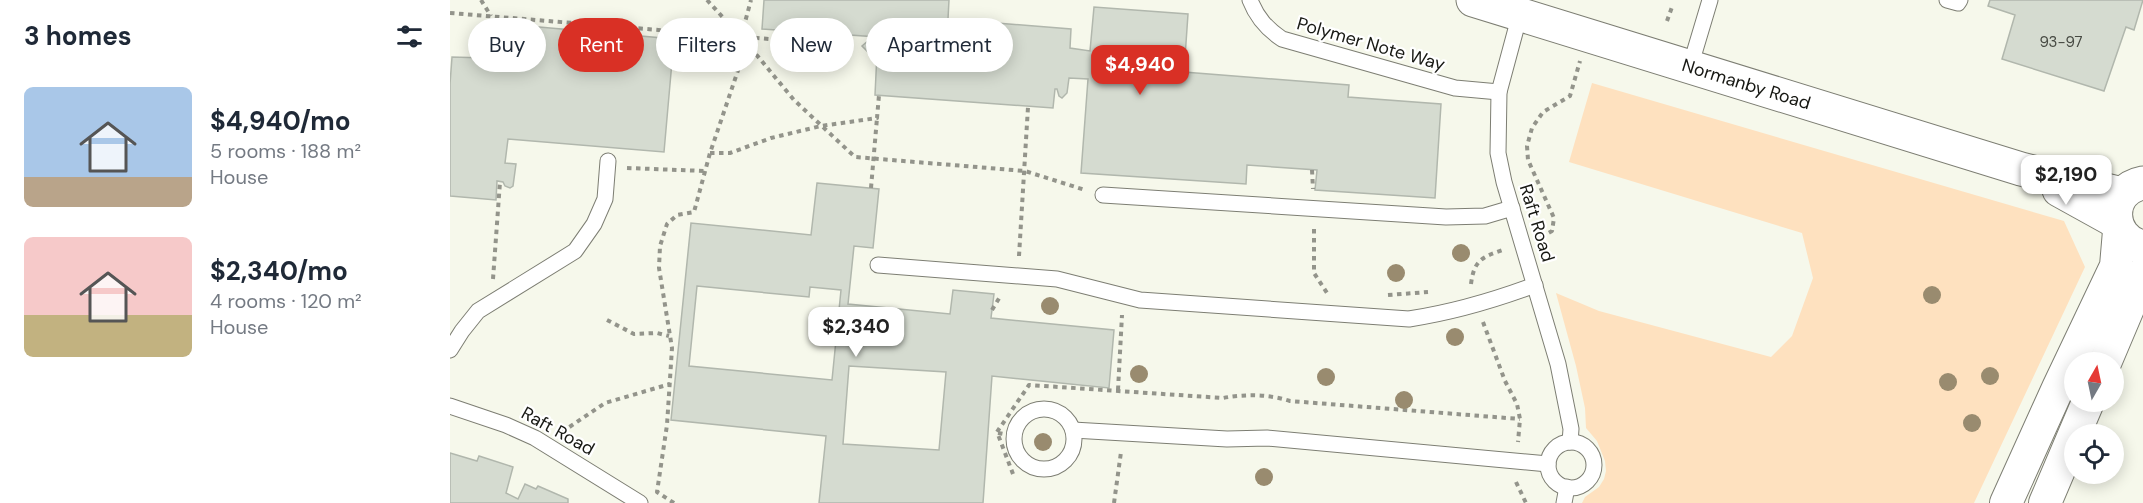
<!DOCTYPE html>
<html lang="en">
<head>
<meta charset="utf-8">
<style>
  :root { --surface:#fff; --page:#f6f6f7; --text:#1f2937; --muted:#747a83; --accent:#d93025 }
  body { margin:0; font-family:"DM Sans",sans-serif; background:var(--page); color:var(--text); height:100vh; display:flex; flex-direction:column; font-size:22px; white-space:nowrap }
  * { box-sizing:border-box; margin:0 }
  p { font-size:20px; color:var(--muted) }
  .icon { flex:none; width:33px; height:33px; fill:none; stroke:currentColor; stroke-width:2; stroke-linecap:round; stroke-linejoin:round }
  .map { position:relative; flex:1; overflow:hidden }
  .sheet { display:flex; flex-direction:column; background:var(--surface); width:450px }
  .sheet>* { flex:none }
  .guide { position:absolute; left:18px; top:18px; width:570px; height:54px; display:flex; gap:12px }
  .needle { width:39px; rotate:9deg }
  .tools { position:absolute; left:1614px; top:352px; display:grid; gap:12px }
  .tools a { display:grid; place-items:center; width:60px; height:60px; border-radius:50%; background:var(--surface); box-shadow:0 3px 15px #0003; font-size:30px }
  .price { position:absolute; translate:-50% -51px; padding:0 14px; border-radius:12px; background:#fff; color:#222; font-size:20px; line-height:39px; filter:drop-shadow(0 2px 3px #0008) }
  .price::after { content:''; position:absolute; left:50%; top:36px; width:18px; height:14px; margin-left:-9px; background:inherit; clip-path:polygon(0 0,100% 0,50% 100%) }
  .price.on { background:var(--accent); color:#fff }
  ul { padding:0; list-style:none }
  li { display:flex; align-items:center; gap:18px; height:150px; padding:0 24px }
  li span { display:grid; place-items:center; flex:none; width:168px; height:120px; border-radius:9px; color:#555 }
  li>.icon { margin-inline-start:auto }
  span .icon { width:72px; height:72px; fill:#fffc; stroke-width:1 }
  li b { font-size:26px }
  h2 { display:flex; justify-content:space-between; align-items:center; height:72px; padding:0 24px; font-size:26px }
  .tag { padding:0 21px; border-radius:27px; background:var(--surface); box-shadow:0 3px 15px #0003; font-size:21px; line-height:54px }
  .tag.on { background:var(--accent); color:#fff }
  main { display:flex; flex:1; min-height:0 }
  .map>svg:first-child { display:block }
  .green { fill:#fee1bf }
  .building { fill:#d5dbd0; stroke:#b1b7ad; stroke-width:1.5; fill-rule:evenodd }
  .lines { fill:none; stroke-linecap:round; stroke-linejoin:round }
  .lane-casing { stroke:#7d7e73; stroke-width:17 }
  .street-casing { stroke:#7d7e73; stroke-width:34 }
  .secondary-casing { stroke:#7d7e73; stroke-width:35 }
  .path { stroke:#93948b; stroke-width:4; stroke-dasharray:4.5 4.5; stroke-linecap:butt }
  .lane { stroke:#fff; stroke-width:15 }
  .street { stroke:#fff; stroke-width:32 }
  .secondary { stroke:#fff; stroke-width:33 }
  .tree { fill:#998b6f }
  .labels { text-anchor:middle; stroke-width:4.5; stroke-linejoin:round; paint-order:stroke }
  .number-label { font-size:15px; fill:#464942 }
  .street-label { font-size:18px; fill:#171813; stroke:#fff }
</style>
</head>
<body>
<main>
<section class="sheet">
<h2>3 homes<svg class="icon" aria-label="filters" viewBox="0 0 24 24"><path d="M4 7h16M4 17h16"/><circle cx="9" cy="7" r="2"/><circle cx="15" cy="17" r="2"/></svg></h2>
<ul>
<li><span style="background:linear-gradient(#a9c7e8 75%,#b9a48a 0)"><svg class="icon" aria-label="home" viewBox="0 0 24 24"><path d="M3 11l9-7 9 7M6 9v11h12V9"/></svg></span><div><b>$4,940/mo</b><p>5 rooms · 188 m²</p><p>House</p></div></li>
<li><span style="background:linear-gradient(#f6c9c9 65%,#c2b280 0)"><svg class="icon" aria-label="home" viewBox="0 0 24 24"><path d="M3 11l9-7 9 7M6 9v11h12V9"/></svg></span><div><b>$2,340/mo</b><p>4 rooms · 120 m²</p><p>House</p></div></li>
</ul>
</section>
<div class="map">
<svg width="1693" height="503" viewBox="0 0 1693 503">
  <rect width="100%" height="100%" fill="#f6f8eb"/>
  <polygon class="green" points="1142,83 1614,221 1635,267 1524,503 1132,503 1135,497 1149,487 1154,479 1156,471 1155,461 1147,441 1136,428 1135,408 1126,366 1106,293 1149,311 1321,357 1342,336 1363,278 1352,233 1119,162"/>
  <g class="building">
    <polygon points="314,0 499,0 498,19 621,29 620,48 640,51 644,7 738,14 734,72 899,85 898,97 991,104 985,198 865,190 867,170 797,165 796,184 631,173 638,79 619,78 617,93 612,98 609,96 607,89 605,89 603,108 425,95 427,53 418,52 412,46 419,40 428,40 428,37 312,29"/>
    <polygon points="1540,0 1693,0 1684,30 1676,27 1654,91 1552,59 1565,15 1538,6"/>
    <polygon points="44,23 224,39 214,152 58,139 55,163 66,164 63,186 60,188 55,186 53,182 47,181 46,200 0,196 0,84 2,57 36,58 38,29"/>
    <path d="M367 183 429 189 423 248 404 246 398 304 500 314 503 290 544 294 541 318 664 330 659 388 542 376 533 503H369L376 436 221 420 241 223 361 235ZM247 286 359 297 360 287 391 290 382 380 239 366ZM399 366 496 372 489 450 393 444Z"/>
    <polygon points="0,453 27,461 29,456 63,467 56,493 68,499 75,484 86,489 88,486 118,499 118,503 0,503"/>
  </g>
  <g class="lines">
    <defs>
      <g id="lane">
        <path d="M800 0C807 18 817 29 832 39L1005 88 1049 92"/>
        <polyline points="1497,0 1508,3 1510,0"/>
        <polyline points="1070,14 1049,92 1048,153 1054,182 1108,364 1121,429 1120,442"/>
        <polyline points="1240,67 1260,0"/>
        <polyline points="653,195 996,217 1035,216 1062,208"/>
        <path d="M428 265 607 279 690 300 959 319C1005 312 1042 301 1085 285"/>
        <polyline points="0,350 12,331 28,311 125,251 144,224 155,199 158,161"/>
        <polyline points="0,406 56,425 85,438 190,503"/>
        <circle cx="594" cy="439" r="30"/>
        <polyline points="623,430 777,439 817,438 1098,464"/>
        <circle cx="1121" cy="465" r="23"/>
        <polyline points="1114,503 1117,487"/>
      </g>
      <g id="street">
        <polyline points="1655,363 1693,273"/>
        <polyline points="1556,503 1608,388 1666,266 1669,231"/>
        <polyline points="1595,503 1638,402"/>
      </g>
      <g id="secondary">
        <path id="s1" d="M1023 0 1571 169 1672 194"/>
        <path d="M1693 183C1656 190 1657 239 1693 247"/>
        <polyline points="1609,190 1665,221"/>
      </g>
    </defs>
    <use href="#lane" class="lane-casing"/>
    <use href="#street" class="street-casing"/>
    <use href="#secondary" class="secondary-casing"/>
    <g class="path">
      <polyline points="31,0 41,16"/>
      <polyline points="257,0 291,37"/>
      <polyline points="0,13 393,45"/>
      <polyline points="1217,21 1222,7"/>
      <polyline points="291,37 301,0"/>
      <polyline points="299,38 305,53 344,100 405,157 575,171 635,190"/>
      <polyline points="260,153 280,153 321,138 371,126 427,118 429,95"/>
      <polyline points="177,168 255,171"/>
      <polyline points="862,170 863,189"/>
      <polyline points="421,188 427,118"/>
      <polyline points="864,229 864,273 877,293"/>
      <polyline points="1091,237 1102,231 1104,218 1078,160 1077,146 1082,128 1093,112 1120,96 1130,61"/>
      <polyline points="569,256 578,107"/>
      <polyline points="43,279 50,182"/>
      <path d="M1021 284C1024 260 1032 257 1053 250"/>
      <polyline points="938,295 978,292"/>
      <polyline points="542,310 551,295"/>
      <polyline points="157,320 184,334 207,333 219,336"/>
      <polyline points="1033,322 1055,381 1067,404 1070,419 1068,442"/>
      <polyline points="668,390 672,315"/>
      <polyline points="112,432 155,403 220,384"/>
      <polyline points="548,433 564,436"/>
      <path d="M563 474 547 432 579 385 773 398C794 394 819 394 840 401L1070 419"/>
      <polyline points="1066,482 1076,503"/>
      <polyline points="224,503 207,492 217,425 222,348 209,268 210,246 217,224 227,215 244,212 260,153 299,38"/>
      <polyline points="664,503 671,452"/>
    </g>
    <use href="#lane" class="lane"/>
    <use href="#street" class="street"/>
    <use href="#secondary" class="secondary"/>
  </g>
  <g class="tree">
    <circle cx="1011" cy="253" r="9"/>
    <circle cx="946" cy="273" r="9"/>
    <circle cx="1482" cy="295" r="9"/>
    <circle cx="600" cy="306" r="9"/>
    <circle cx="1005" cy="337" r="9"/>
    <circle cx="689" cy="374" r="9"/>
    <circle cx="1540" cy="376" r="9"/>
    <circle cx="876" cy="377" r="9"/>
    <circle cx="1498" cy="382" r="9"/>
    <circle cx="954" cy="400" r="9"/>
    <circle cx="1522" cy="423" r="9"/>
    <circle cx="593" cy="442" r="9"/>
    <circle cx="814" cy="477" r="9"/>
  </g>
  <g class="labels">
    <g class="number-label">
      <text x="1611" y="47">93-97</text>
    </g>
    <g class="street-label">
      <text transform="translate(921 44) rotate(16)" y="6">Polymer Note Way</text>
      <text dy="6" stroke="none"><textPath href="#s1" startOffset="286">Normanby Road</textPath></text>
      <text transform="translate(1087 223) rotate(73)" y="6">Raft Road</text>
      <text transform="translate(108 431) rotate(29)" y="6">Raft Road</text>
    </g>
  </g>
</svg>
<div class="tools">
<a><svg class="needle" viewBox="-14 -14 28 28"><path d="M0-13l5 13h-10z" fill="#e53935"/><path d="M0 13l5-13h-10z" fill="#747a83"/></svg></a>
<a><svg class="icon" aria-label="locate" viewBox="0 0 24 24"><circle cx="12" cy="12" r="6"/><path d="M12 2v4M12 18v4M2 12h4M18 12h4"/></svg></a>
</div>
<b class="price on" style="left:690px;top:96px">$4,940</b>
<b class="price" style="left:1616px;top:206px">$2,190</b>
<b class="price" style="left:406px;top:358px">$2,340</b>
<div class="guide">
<a class="tag">Buy</a>
<a class="tag on">Rent</a>
<a class="tag">Filters</a>
<a class="tag">New</a>
<a class="tag">Apartment</a>
</div>
</div>
</main>
</body>
</html>
